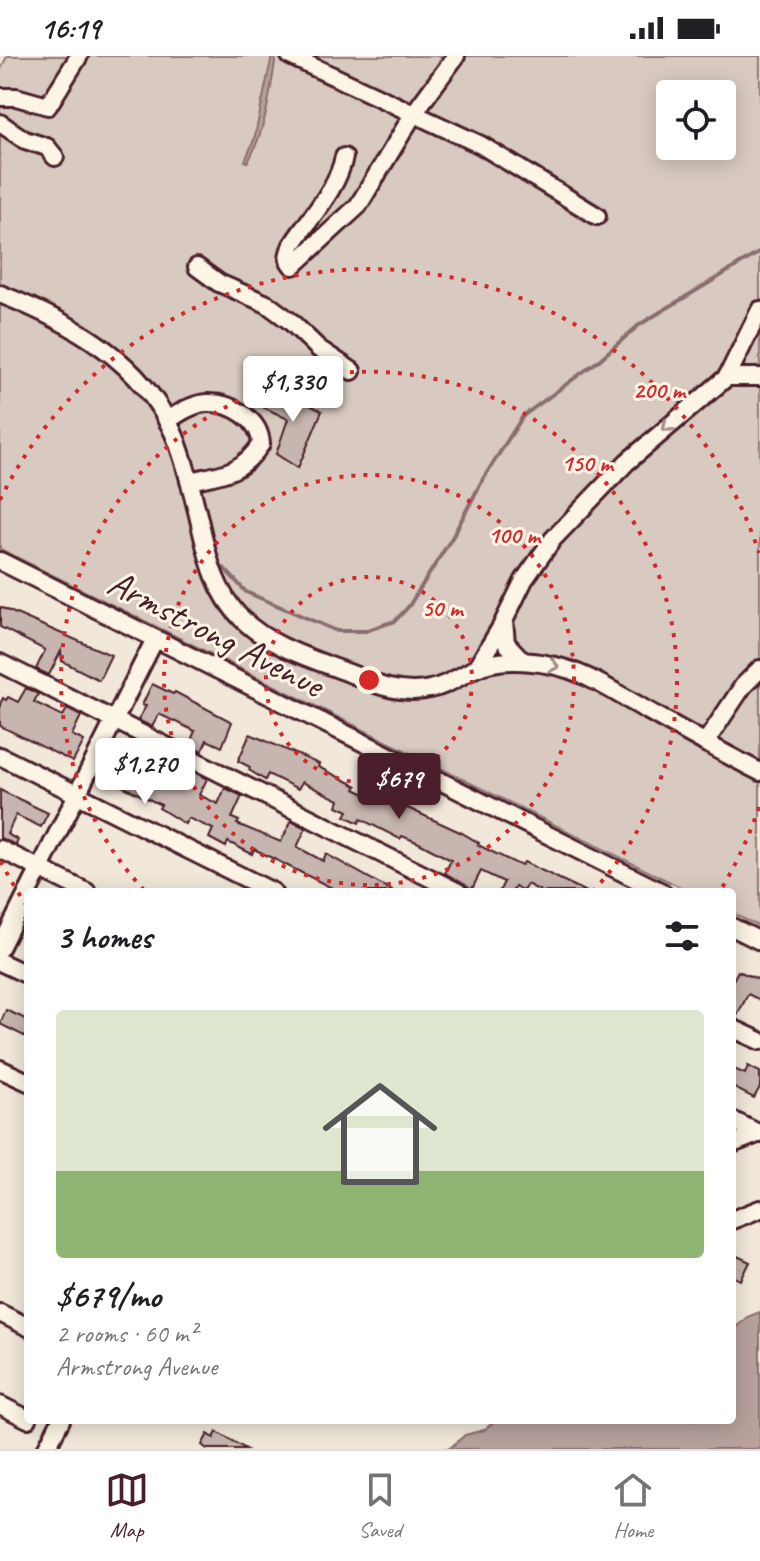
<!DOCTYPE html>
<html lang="en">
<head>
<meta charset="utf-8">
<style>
  :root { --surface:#fff; --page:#f6f6f6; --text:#202124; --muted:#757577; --line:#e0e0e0; --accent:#4a1f2b }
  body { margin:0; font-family:Caveat,sans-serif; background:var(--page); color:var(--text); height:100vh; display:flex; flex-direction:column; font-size:30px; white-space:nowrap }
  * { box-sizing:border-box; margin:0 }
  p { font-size:26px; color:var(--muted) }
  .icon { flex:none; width:44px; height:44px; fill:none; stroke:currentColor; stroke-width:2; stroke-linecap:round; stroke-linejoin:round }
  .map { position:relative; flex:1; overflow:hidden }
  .side { position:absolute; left:24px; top:832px; width:712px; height:536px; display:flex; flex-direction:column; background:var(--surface); border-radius:8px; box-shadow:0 4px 20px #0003 }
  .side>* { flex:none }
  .fabs { position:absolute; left:656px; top:24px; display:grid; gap:16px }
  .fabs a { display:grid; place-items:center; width:80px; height:80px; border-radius:8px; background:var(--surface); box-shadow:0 4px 20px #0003; font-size:40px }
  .price { position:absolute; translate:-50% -68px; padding:0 18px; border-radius:8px; background:#fff; color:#222; font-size:26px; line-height:52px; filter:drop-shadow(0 2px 4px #0008) }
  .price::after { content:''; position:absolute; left:50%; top:48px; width:24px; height:18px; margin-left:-12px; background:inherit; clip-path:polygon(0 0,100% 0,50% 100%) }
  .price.current { background:var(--accent); color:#fff }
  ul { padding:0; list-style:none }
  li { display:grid; align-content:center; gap:16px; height:424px; padding:0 32px }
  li+li { border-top:2px solid var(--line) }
  li span { display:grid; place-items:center; height:248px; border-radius:8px; color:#555 }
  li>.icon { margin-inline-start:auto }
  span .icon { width:144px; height:144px; fill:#fffc; stroke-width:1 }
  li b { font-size:34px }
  h2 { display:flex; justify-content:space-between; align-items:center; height:96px; padding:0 32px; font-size:34px }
  .status { display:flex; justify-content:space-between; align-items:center; height:56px; padding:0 40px; background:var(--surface); direction:ltr }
  .status svg { height:22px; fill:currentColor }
  .dock { display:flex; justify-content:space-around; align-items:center; height:112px; border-top:2px solid var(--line); background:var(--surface); font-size:22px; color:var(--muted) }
  .dock a { display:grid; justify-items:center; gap:4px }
  .dock .current { color:var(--accent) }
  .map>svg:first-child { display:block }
  .green { fill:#d8cac0; stroke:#917476; stroke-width:2; fill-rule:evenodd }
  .water { fill:#b6a19c; stroke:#8b6d6f; stroke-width:2 }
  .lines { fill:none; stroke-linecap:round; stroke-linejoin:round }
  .stream { stroke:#8b6d6f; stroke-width:4 }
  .building { fill:#c7b6af; stroke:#4a1f2b; stroke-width:2 }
  .minor-casing { stroke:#4a1f2b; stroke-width:22 }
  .minor { stroke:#fcf5e5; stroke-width:16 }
  .oneway { stroke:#a38a88 }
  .ring { fill:none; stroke:#d62828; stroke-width:4; stroke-dasharray:4 8 }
  .labels { text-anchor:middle; stroke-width:6; stroke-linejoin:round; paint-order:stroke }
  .street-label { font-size:38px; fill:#4a1f2b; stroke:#fcf5e5 }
  .centre { fill:#d62828; stroke:#fcf5e5; stroke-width:4 }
  .ring-label { font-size:24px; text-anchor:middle; font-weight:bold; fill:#d62828; stroke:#fcf5e5; stroke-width:6; stroke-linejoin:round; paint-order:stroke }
</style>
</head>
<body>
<div class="status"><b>16:19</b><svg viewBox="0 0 49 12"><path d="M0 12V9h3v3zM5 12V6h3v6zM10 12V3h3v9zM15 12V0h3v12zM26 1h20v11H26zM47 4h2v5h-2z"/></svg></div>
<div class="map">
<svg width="760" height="1393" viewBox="0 0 760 1393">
  <rect width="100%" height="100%" fill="#f1e8da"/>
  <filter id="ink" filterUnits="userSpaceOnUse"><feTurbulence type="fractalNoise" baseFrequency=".0125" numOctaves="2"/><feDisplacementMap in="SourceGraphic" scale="16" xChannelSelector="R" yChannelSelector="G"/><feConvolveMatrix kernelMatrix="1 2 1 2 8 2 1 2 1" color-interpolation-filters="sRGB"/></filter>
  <g filter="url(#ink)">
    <path class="green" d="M7 0H760V871L732 857V836H690L0 493V15ZM670 38H722V90H670Z"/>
    <g class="water">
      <path d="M272 0H276C270 37 266 73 248 106L245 105 254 84Z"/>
      <polygon points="760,1256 760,1393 436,1393 450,1392 465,1379 484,1374 496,1364 732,1364 732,1275 747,1261"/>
    </g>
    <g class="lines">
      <polyline class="stream" points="224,512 246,536 337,575 365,575 395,565 409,550 453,480 483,423 523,360 598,305 639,269 760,196"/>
    </g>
    <g class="building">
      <polygon points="270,329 322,355 298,412 276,398 288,363 261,350"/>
      <polygon points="0,551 111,599 99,624 62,605 61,595 49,619 36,613 45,594 0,571"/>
      <polygon points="152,628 173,638 175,636 232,666 222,691 207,684 202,695 189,689 195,675 159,658 152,671 138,664 146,650 142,649"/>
      <polygon points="26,632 38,638 34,646 63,660 67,653 81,660 72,679 84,685 73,706 0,670 0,648 3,642 6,644 8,641 18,646"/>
      <polygon points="250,678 319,708 318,711 357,730 355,733 385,748 386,745 399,748 462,777 479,787 478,789 517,808 522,809 524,806 587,836 542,836 527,828 523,835 515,830 512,836 499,836 504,826 481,815 472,833 445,817 451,804 419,787 402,780 400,783 361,763 359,767 345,760 348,755 337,750 339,744 302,726 298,733 268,718 265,724 249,714 250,711 238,705"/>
      <polygon points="134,694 148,700 145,705 188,727 194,716 207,723 199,739 218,748 225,732 242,740 232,762 239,765 237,768 281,786 291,765 306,772 297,791 323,805 326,798 394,836 340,836 254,793 252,798 228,786 226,791 209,782 213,773 188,762 185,768 159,752 161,749 116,727 115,729 103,725 116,700 128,706"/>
      <polygon points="0,734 48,757 41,771 16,759 7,778 18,784 16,789 0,782"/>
      <polygon points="738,915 760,924 760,944 748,938 736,962 732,961 732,926"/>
      <polygon points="6,954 28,964 28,982 0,968"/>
      <polygon points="748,1010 760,1016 760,1031 754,1042 732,1031 732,1012 745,1018"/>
      <polygon points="735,1199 750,1206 741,1224 732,1220 732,1206"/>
      <polygon points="217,1376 246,1393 207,1393 202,1389 208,1378 214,1382"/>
    </g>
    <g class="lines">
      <defs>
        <g id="minor">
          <polyline points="290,0 481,89 597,160"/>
          <polyline points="0,41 16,41 48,50 79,0"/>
          <polyline points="0,67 25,84 47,91 55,101"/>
          <path d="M344 101C337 134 310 161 292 189 288 198 286 203 293 210L358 150 414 57 456 0"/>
          <polyline points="197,211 219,227 267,248 290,265 319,293 352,315"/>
          <path d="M0 238C71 266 141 304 174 378 185 403 191 432 198 459 207 497 213 534 242 563 270 591 313 603 349 617 362 622 375 629 389 632 402 635 417 636 430 633 447 630 460 620 474 613 496 602 528 604 551 609 584 615 614 636 643 652 682 674 721 696 760 716"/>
          <polyline points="727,321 760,321"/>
          <path d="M167 365C179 357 192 348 207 347 231 346 260 363 261 388 241 418 222 418 189 425"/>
          <polyline points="0,505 662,836"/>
          <polyline points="504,565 506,587 522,604"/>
          <polyline points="0,607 458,836"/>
          <polyline points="477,611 501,571 524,524 553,483 627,406 727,321 760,254"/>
          <polyline points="705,687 743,630 760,613"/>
          <polyline points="0,700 273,836"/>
          <polyline points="0,793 87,836"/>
          <polyline points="28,836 155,583"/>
          <polyline points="732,871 760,885"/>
          <polyline points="0,892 28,836"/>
          <polyline points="0,906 28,919"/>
          <polyline points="732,972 760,985"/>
          <polyline points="0,1013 28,1026"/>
          <polyline points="732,1064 760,1078"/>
          <polyline points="732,1088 760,1077"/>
          <polyline points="732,1164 760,1153"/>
          <polyline points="0,1257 28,1271"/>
          <polyline points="0,1349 28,1363"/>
          <polyline points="46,1393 61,1364"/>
        </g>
      </defs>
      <use href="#minor" class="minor-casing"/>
      <use href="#minor" class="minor"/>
    </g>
    <defs><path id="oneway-chevron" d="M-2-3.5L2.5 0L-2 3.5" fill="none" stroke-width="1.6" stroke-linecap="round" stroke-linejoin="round" transform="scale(2)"/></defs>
    <g class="oneway">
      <use href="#oneway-chevron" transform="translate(667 371) rotate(140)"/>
      <use href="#oneway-chevron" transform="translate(554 610) rotate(13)"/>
    </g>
  </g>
  <g class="ring">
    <circle cx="369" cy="624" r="103"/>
    <circle cx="369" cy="624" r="205"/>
    <path d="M144 834A308 308 0 1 1 594 834"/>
    <path d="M759 751A410 410 0 0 1 720 835M27 850A410 410 0 0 1 0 804M0 444A410 410 0 0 1 759 497"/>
  </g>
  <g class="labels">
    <g class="street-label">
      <text transform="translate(216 577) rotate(27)" y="13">Armstrong Avenue</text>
    </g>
  </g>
  <circle cx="369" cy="624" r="12" class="centre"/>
  <g class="ring-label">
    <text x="659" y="342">200 m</text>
    <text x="587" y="415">150 m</text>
    <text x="514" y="487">100 m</text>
    <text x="442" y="560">50 m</text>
  </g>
</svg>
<div class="fabs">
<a><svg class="icon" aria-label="locate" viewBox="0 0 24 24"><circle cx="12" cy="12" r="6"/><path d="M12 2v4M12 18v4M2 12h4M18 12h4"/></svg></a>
</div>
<b class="price" style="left:293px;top:368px">$1,330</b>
<b class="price" style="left:145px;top:750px">$1,270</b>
<b class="price current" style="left:399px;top:765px">$679</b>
<section class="side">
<h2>3 homes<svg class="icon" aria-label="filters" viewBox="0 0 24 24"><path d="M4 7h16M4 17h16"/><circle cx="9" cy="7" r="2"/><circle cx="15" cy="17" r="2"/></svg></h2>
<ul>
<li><span style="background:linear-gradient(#dfe7d0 65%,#8fb573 0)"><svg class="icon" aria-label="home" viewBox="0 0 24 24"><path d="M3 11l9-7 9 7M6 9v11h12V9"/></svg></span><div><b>$679/mo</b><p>2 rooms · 60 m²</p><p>Armstrong Avenue</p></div></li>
</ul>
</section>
</div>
<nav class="dock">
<a class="current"><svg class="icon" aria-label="map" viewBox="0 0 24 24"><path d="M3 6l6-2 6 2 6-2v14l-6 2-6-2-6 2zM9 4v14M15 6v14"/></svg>Map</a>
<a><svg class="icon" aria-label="saved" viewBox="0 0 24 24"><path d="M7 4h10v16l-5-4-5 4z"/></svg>Saved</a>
<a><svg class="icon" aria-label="home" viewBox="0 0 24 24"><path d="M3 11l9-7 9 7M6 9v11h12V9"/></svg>Home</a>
</nav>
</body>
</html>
